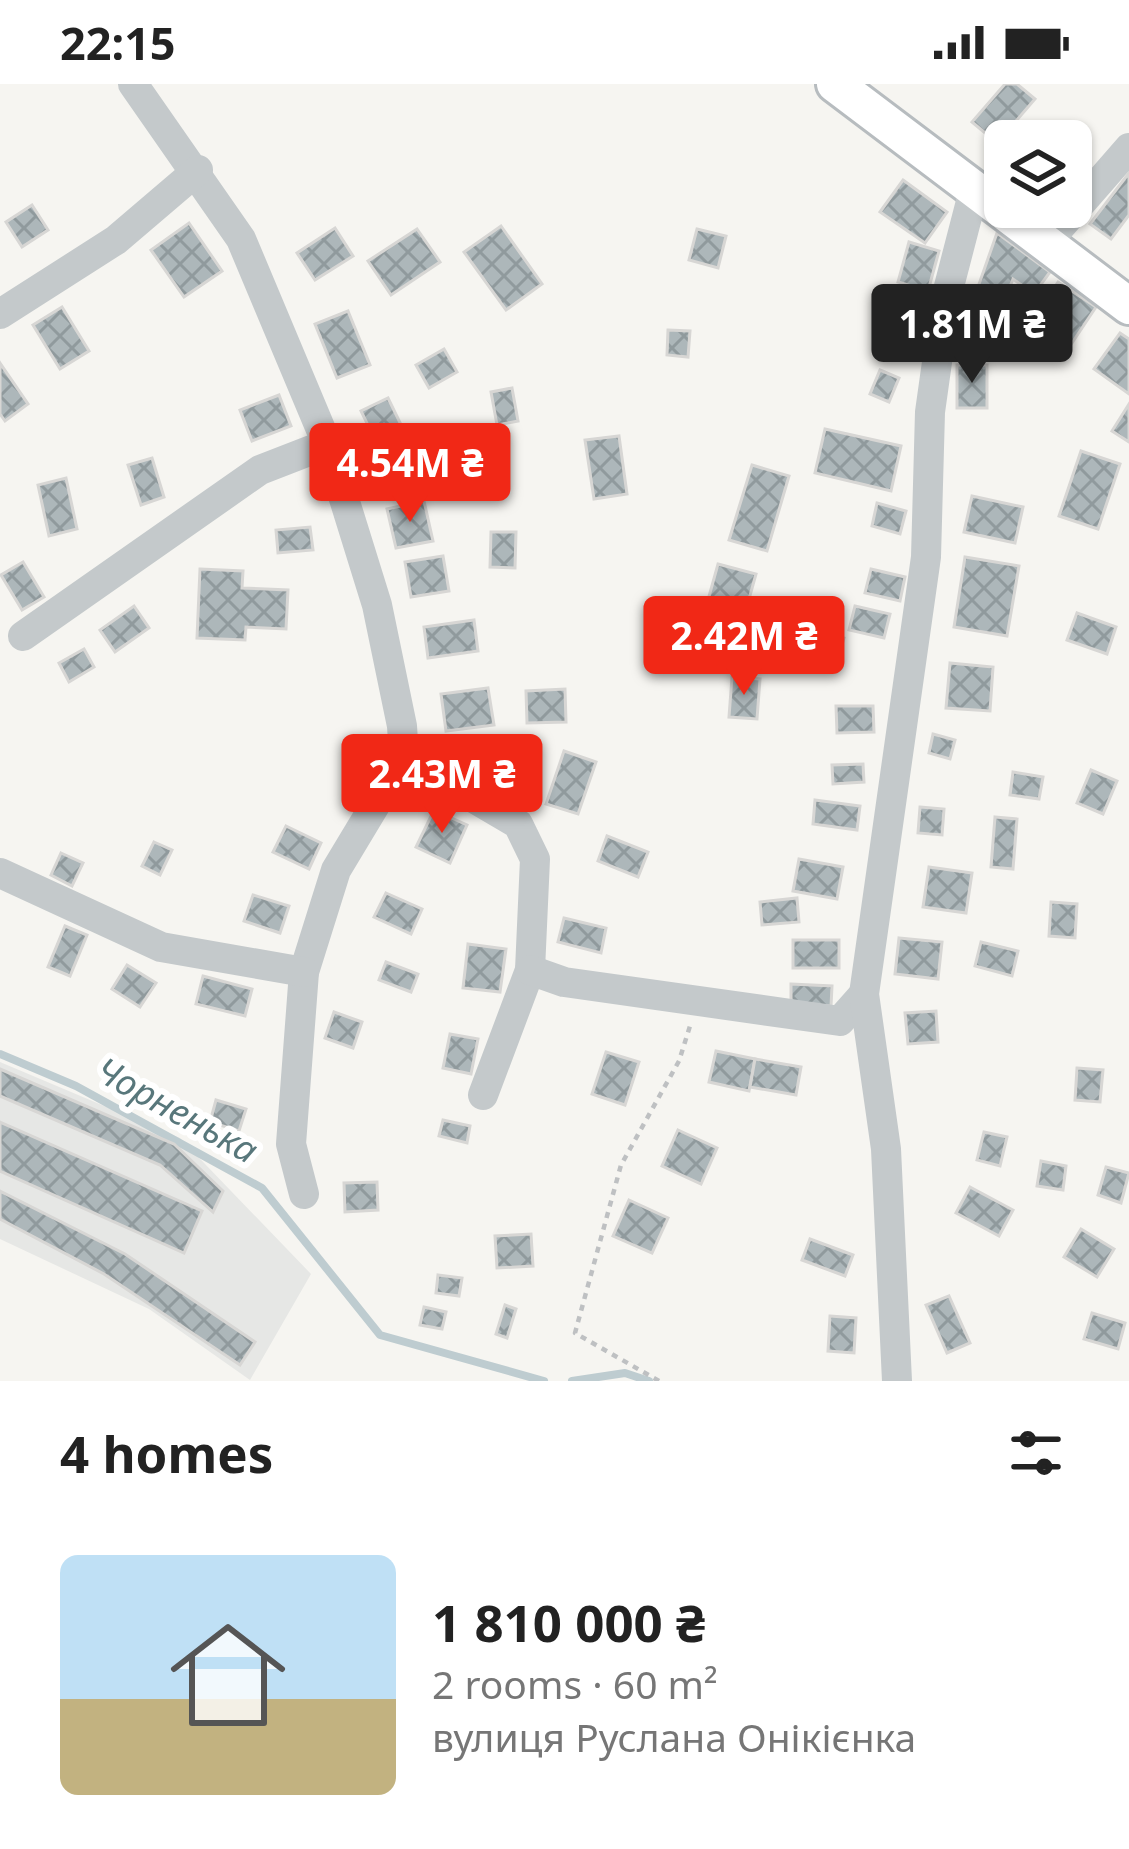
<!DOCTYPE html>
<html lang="en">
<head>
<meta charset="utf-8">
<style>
  :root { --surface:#fff; --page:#f6f6f6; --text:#222; --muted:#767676; --accent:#f12816 }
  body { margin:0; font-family:"Noto Sans",sans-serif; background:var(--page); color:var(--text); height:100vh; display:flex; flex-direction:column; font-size:45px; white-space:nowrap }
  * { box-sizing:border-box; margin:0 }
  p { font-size:39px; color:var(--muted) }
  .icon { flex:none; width:66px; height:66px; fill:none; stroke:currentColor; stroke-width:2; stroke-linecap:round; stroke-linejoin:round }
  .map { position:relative; height:1297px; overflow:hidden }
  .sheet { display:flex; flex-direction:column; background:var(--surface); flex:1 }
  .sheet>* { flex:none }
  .buttons { position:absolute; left:984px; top:36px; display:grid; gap:24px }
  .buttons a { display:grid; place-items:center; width:108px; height:108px; border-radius:18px; background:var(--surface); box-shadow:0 3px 9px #0004; font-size:60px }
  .price { position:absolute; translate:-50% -102px; padding:0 27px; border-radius:12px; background:var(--accent); color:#fff; font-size:39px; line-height:78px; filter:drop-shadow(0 3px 6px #0008) }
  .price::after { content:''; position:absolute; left:50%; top:72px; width:36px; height:27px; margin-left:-18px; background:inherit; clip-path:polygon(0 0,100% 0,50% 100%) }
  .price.current { background:#222; color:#fff }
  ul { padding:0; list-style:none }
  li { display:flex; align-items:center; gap:36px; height:300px; padding:0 60px }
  li span { display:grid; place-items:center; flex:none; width:336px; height:240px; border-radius:18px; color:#555 }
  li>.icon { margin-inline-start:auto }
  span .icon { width:144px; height:144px; fill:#fffc; stroke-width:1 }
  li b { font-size:51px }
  h2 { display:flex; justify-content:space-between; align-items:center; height:144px; padding:0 60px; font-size:51px }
  .status { display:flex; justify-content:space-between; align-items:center; height:84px; padding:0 60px; background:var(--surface); direction:ltr }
  .status svg { height:33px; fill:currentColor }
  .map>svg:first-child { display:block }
  .built { fill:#e6e7e5 }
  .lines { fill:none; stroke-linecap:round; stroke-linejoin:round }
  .stream { stroke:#beccd0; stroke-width:8 }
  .building { fill:url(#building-cross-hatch); stroke:#d7d6d4; stroke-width:3 }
  .major-casing { stroke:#b7bcbf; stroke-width:42 }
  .path { stroke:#bec0c2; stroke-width:4.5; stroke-dasharray:6 6; stroke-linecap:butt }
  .minor { stroke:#c4c9cb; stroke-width:30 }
  .major { stroke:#fff; stroke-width:36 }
  .labels { text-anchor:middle; stroke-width:12; stroke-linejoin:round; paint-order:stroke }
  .water-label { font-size:36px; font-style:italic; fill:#58777b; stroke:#fff }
</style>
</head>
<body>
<div class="status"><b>22:15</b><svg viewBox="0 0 49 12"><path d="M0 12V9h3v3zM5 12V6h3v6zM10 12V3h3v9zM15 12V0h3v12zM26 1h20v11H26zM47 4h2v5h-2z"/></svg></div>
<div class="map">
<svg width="1129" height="1297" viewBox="0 0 1129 1297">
  <defs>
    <pattern id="building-cross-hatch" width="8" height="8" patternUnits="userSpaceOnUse" patternTransform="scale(3)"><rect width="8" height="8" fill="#adb7ba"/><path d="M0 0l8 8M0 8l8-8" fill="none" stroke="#909a9d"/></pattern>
  </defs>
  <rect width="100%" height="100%" fill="#f6f5f1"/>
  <polygon class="built" points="0,978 180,1054 311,1190 250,1296 149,1225 0,1155"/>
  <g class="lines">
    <g class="stream">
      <polyline points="0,970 76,1002 262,1104 380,1251 544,1297"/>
      <polyline points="572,1297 625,1289 649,1297"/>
    </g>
  </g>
  <g class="building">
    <polygon points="1005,0 1017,0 1035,15 997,59 972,38"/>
    <polygon points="1129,89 1129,131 1111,155 1090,140"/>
    <polygon points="903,96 947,128 925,159 880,128"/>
    <polygon points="32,121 48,146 22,163 6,138"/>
    <polygon points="189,139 222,187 184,213 151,166"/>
    <polygon points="501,142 542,200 506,226 464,168"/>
    <polygon points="335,144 353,172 315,196 297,169"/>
    <polygon points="417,145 440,178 391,211 368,177"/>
    <polygon points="697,145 726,152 718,184 689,176"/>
    <polygon points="997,149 1050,188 1034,210 1013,195 999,230 972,220"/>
    <polygon points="909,158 939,167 928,207 898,198"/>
    <polygon points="1058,198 1096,223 1072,259 1034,234"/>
    <polygon points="901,212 922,218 916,240 895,234"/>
    <polygon points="62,223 89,267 60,285 33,241"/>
    <polygon points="348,227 370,281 337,294 315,240"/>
    <polygon points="968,229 994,241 976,278 950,266"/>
    <polygon points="668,246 690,247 688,273 667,271"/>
    <polygon points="1120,249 1129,255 1129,310 1094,285"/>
    <polygon points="444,265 457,288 429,304 416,281"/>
    <polygon points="0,279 28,320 5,337 0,330"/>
    <rect x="957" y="281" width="30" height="43"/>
    <polygon points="880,286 899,294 889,318 870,310"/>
    <polygon points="512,304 518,337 497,341 491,308"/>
    <polygon points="279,311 291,342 252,357 240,326"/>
    <polygon points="388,314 407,353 380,366 361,327"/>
    <polygon points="1129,320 1129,358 1112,347"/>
    <polygon points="825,345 901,362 891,407 815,389"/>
    <polygon points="619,352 627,410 594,415 585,356"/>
    <polygon points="1081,367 1120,380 1098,445 1059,432"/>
    <polygon points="424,371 431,399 400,407 393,380"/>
    <polygon points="152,374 164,413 141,421 128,381"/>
    <polygon points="752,381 789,392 767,467 729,456"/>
    <polygon points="66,394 77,445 49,452 38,401"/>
    <polygon points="972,412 1023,423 1015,459 964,448"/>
    <polygon points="424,417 433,457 396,464 387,425"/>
    <polygon points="877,419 906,427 900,450 872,442"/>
    <polygon points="310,443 313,466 278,469 276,446"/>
    <polygon points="491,448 516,448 515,484 490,483"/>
    <polygon points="443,472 449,507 411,513 405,478"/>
    <polygon points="965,473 1019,482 1007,552 954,543"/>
    <polygon points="23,478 44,513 22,526 1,491"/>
    <polygon points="718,480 756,490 746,526 708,516"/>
    <polygon points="200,485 243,487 242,504 288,506 286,545 246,543 245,556 197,554"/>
    <polygon points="871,485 905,493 900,517 865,509"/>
    <polygon points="134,522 149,544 115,568 100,546"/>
    <polygon points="855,522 890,530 884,554 849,546"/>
    <polygon points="1077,529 1116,543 1107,570 1067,556"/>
    <polygon points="772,534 844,554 836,581 765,561"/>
    <polygon points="474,536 478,567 428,574 424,543"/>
    <polygon points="84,565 94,583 69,598 59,579"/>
    <polygon points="950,579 993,583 990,627 946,624"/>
    <polygon points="732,593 760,595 757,635 729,633"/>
    <polygon points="488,604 494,641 446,647 441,610"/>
    <polygon points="565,605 566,638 527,639 526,607"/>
    <polygon points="836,622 873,622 874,648 837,649"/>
    <polygon points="933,650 955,656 950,675 929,669"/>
    <polygon points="564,667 596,678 578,730 546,720"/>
    <polygon points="863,680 864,698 833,700 832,681"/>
    <polygon points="1091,686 1117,697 1103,730 1077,719"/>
    <polygon points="1013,688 1043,693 1039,715 1010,711"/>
    <polygon points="815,716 860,722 857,746 813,740"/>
    <polygon points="920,723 944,725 942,751 918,749"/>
    <polygon points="434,726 467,741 450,779 416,763"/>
    <polygon points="995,733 1017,735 1013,785 991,783"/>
    <polygon points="286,742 321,759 309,785 273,768"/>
    <polygon points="607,752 648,768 638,793 598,777"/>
    <polygon points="154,758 172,766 160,791 142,782"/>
    <polygon points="61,769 83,779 72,802 51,791"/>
    <polygon points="799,775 843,783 837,815 793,807"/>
    <polygon points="929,783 972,789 966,829 923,823"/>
    <polygon points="386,809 422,825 411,850 374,833"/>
    <polygon points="253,811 289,822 280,849 244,837"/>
    <polygon points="797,814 799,838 762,841 760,818"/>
    <polygon points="1051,818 1077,820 1075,854 1049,852"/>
    <polygon points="564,834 606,844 601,869 558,858"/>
    <polygon points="65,842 87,851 70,892 48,883"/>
    <polygon points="899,854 942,858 938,895 895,890"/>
    <rect x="793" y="856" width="46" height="28"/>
    <polygon points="981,858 1018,867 1012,892 975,882"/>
    <polygon points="468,860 506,865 500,908 463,904"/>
    <polygon points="386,878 418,890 411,908 379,896"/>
    <polygon points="127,881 156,899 140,923 112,905"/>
    <polygon points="203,892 252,905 245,932 196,920"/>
    <polygon points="791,900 832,902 831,922 791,920"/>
    <polygon points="936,927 938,958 908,960 905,929"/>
    <polygon points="334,928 362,938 353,964 325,954"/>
    <polygon points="450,950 478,955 471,990 443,984"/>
    <polygon points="716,967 755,975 749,1007 709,998"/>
    <polygon points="606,968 639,978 625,1021 592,1010"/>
    <polygon points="755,975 801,983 796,1011 750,1003"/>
    <polygon points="1077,984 1103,986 1100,1018 1075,1016"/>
    <polygon points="0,985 174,1060 223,1107 213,1128 160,1081 0,1012"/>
    <polygon points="216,1016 246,1025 239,1047 210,1038"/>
    <polygon points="443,1036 470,1042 467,1059 439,1052"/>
    <polygon points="0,1038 202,1127 184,1169 0,1087"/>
    <polygon points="678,1046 717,1064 701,1100 662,1082"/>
    <polygon points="984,1048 1007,1053 1000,1082 977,1076"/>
    <polygon points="1041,1077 1066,1082 1063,1106 1037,1102"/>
    <polygon points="1106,1083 1129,1089 1121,1119 1098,1111"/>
    <polygon points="377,1098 378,1126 345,1128 344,1099"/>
    <polygon points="970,1103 1013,1126 999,1152 956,1129"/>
    <polygon points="0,1107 125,1170 255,1258 240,1281 104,1190 0,1135"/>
    <polygon points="629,1116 668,1134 652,1169 613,1152"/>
    <polygon points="1081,1145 1114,1165 1097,1193 1064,1173"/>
    <polygon points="531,1150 533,1182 497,1184 495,1152"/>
    <polygon points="810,1155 853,1171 845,1192 802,1176"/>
    <polygon points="438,1191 462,1194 459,1212 436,1209"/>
    <polygon points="949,1212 970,1259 947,1269 926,1221"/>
    <polygon points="505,1221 516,1225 507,1254 496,1250"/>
    <polygon points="424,1223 446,1228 442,1245 420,1241"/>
    <polygon points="1092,1229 1125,1239 1118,1265 1084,1255"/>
    <polygon points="830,1232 856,1234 854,1269 828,1267"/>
  </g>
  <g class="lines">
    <defs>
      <polyline id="major" points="835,0 1129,222"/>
    </defs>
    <use href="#major" class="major-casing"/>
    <polyline class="path" points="659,1297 575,1249 621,1081 679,977 690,942"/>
    <g class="minor">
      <polyline points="133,0 241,155 327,360 377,521 402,642 404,673 336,786 304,888 291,1060 304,1110"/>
      <polyline points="1047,158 1129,64"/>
      <polyline points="0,230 116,156 198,86"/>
      <polyline points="23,552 260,386 327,360"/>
      <polyline points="404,673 518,740 535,775 530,886 483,1011"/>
      <polyline points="0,789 161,863 304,888"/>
      <polyline points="530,886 564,898 840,937 864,910"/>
      <polyline points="897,1297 886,1065 864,910 926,473 930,328 946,214 974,106"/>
    </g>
    <use href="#major" class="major"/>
  </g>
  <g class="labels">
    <g class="water-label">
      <text transform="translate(177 1026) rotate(29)" y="13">Чорненька</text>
    </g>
  </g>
</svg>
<div class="buttons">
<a><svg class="icon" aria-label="layers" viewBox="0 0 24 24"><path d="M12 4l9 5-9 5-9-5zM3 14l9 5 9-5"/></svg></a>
</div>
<b class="price current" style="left:972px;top:302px">1.81M ₴</b>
<b class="price" style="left:410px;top:441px">4.54M ₴</b>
<b class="price" style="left:744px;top:614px">2.42M ₴</b>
<b class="price" style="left:442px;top:752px">2.43M ₴</b>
</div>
<section class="sheet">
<h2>4 homes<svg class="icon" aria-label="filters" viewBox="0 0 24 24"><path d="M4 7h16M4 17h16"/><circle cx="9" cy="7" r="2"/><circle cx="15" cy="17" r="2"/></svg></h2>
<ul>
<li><span style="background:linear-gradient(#bfe0f5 60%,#c2b280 0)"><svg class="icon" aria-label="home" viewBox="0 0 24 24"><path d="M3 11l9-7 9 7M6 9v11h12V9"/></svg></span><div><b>1 810 000 ₴</b><p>2 rooms · 60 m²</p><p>вулиця Руслана Онікієнка</p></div></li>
</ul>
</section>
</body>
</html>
